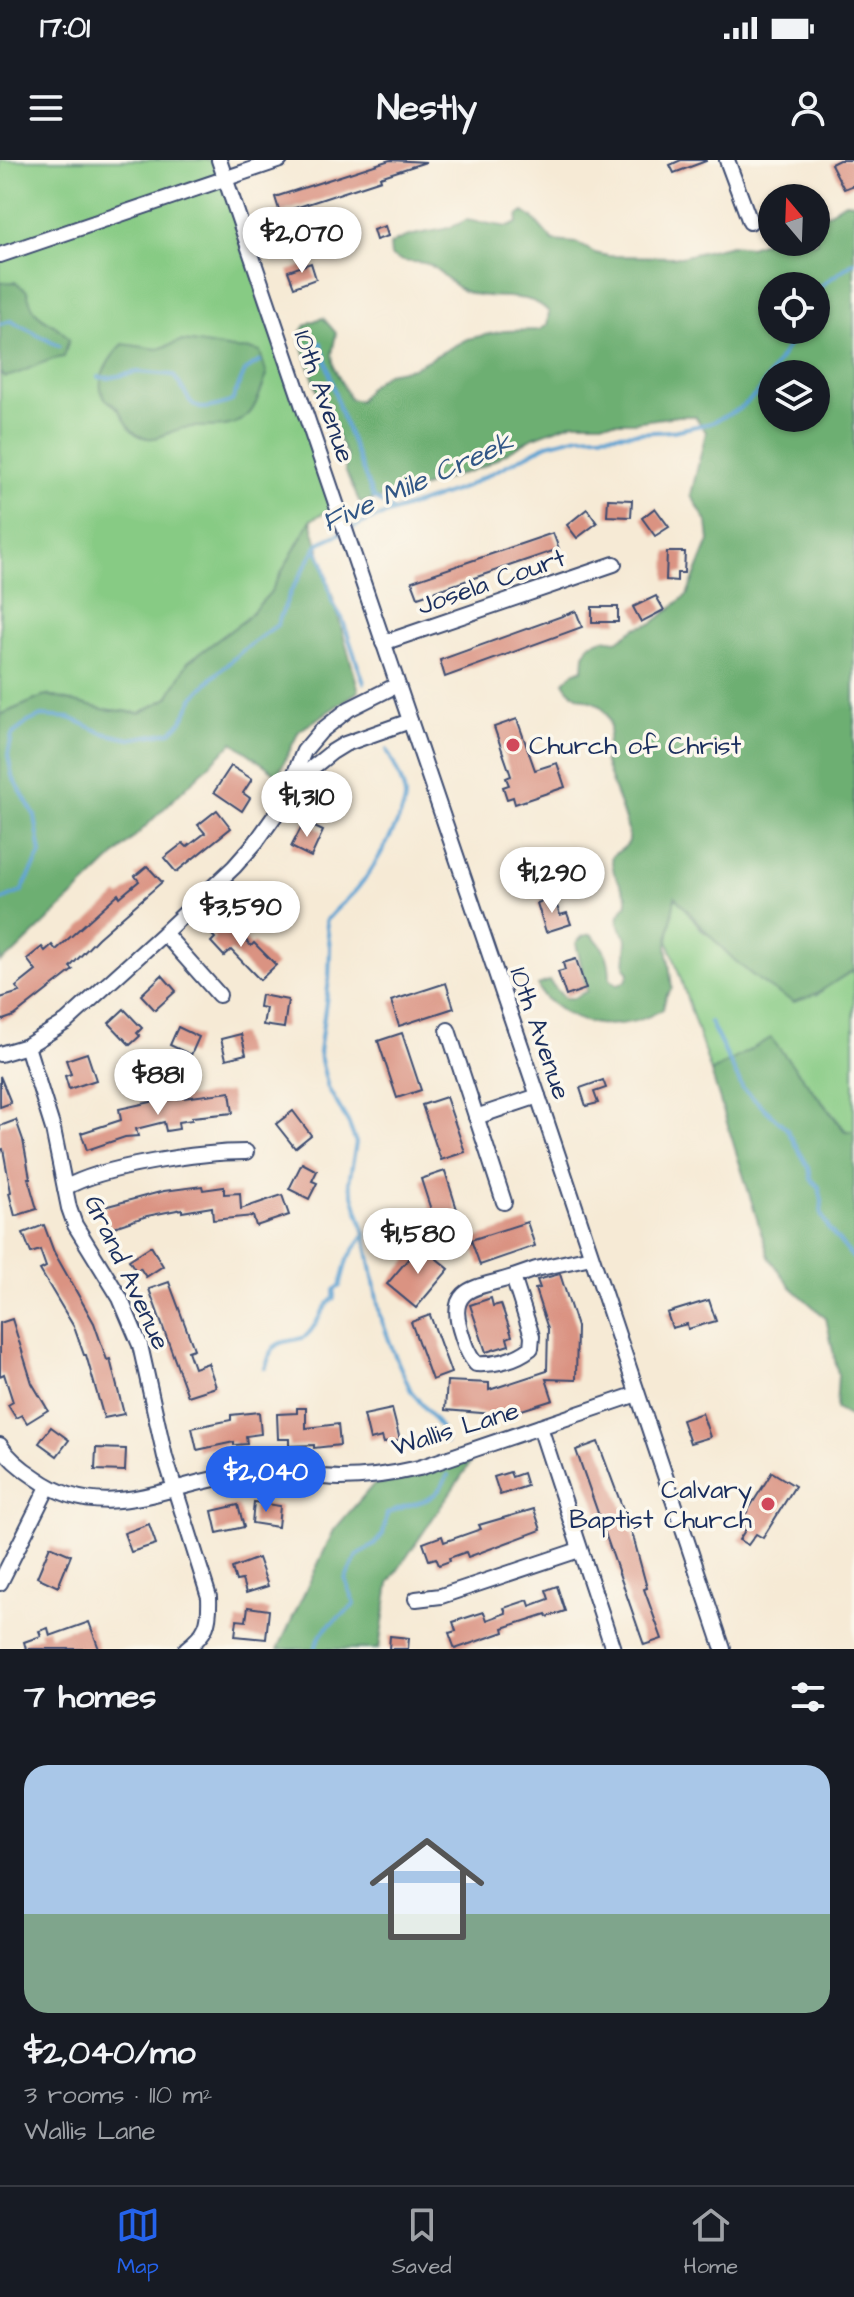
<!DOCTYPE html>
<html lang="en">
<head>
<meta charset="utf-8">
<style>
  :root { --surface:#171b24; --page:#242831; --text:#f1f3f6; --muted:#9ea1a6; --line:#363941; --accent:#2563eb }
  body { margin:0; font-family:"Architects Daughter",sans-serif; background:var(--page); color:var(--text); height:100vh; display:flex; flex-direction:column; font-size:30px; white-space:nowrap }
  * { box-sizing:border-box; margin:0 }
  p { font-size:26px; color:var(--muted) }
  .icon { flex:none; width:44px; height:44px; fill:none; stroke:currentColor; stroke-width:2; stroke-linecap:round; stroke-linejoin:round }
  .map { position:relative; height:1489px; overflow:hidden }
  .drawer { display:flex; flex-direction:column; background:var(--surface); flex:1 }
  .drawer>* { flex:none }
  .needle { width:52px; rotate:341deg }
  .tools { position:absolute; left:758px; top:24px; display:grid; gap:16px }
  .tools a { display:grid; place-items:center; width:72px; height:72px; border-radius:50%; background:var(--surface); box-shadow:0 2px 6px #0004; font-size:40px }
  .price { position:absolute; translate:-50% -68px; padding:0 18px; border-radius:28px; background:#fff; color:#222; font-size:26px; line-height:52px; filter:drop-shadow(0 2px 4px #0008) }
  .price::after { content:''; position:absolute; left:50%; top:48px; width:24px; height:18px; margin-left:-12px; background:inherit; clip-path:polygon(0 0,100% 0,50% 100%) }
  .price.current { background:var(--accent); color:#fff }
  ul { padding:0; list-style:none }
  li { display:grid; align-content:center; gap:16px; height:424px; padding:0 24px }
  li+li { border-top:2px solid var(--line) }
  li span { display:grid; place-items:center; height:248px; border-radius:24px; color:#555 }
  li>.icon { margin-inline-start:auto }
  span .icon { width:144px; height:144px; fill:#fffc; stroke-width:1 }
  li b { font-size:34px }
  h2 { display:flex; justify-content:space-between; align-items:center; height:96px; padding:0 24px; font-size:34px }
  .status { display:flex; justify-content:space-between; align-items:center; height:56px; padding:0 40px; background:var(--surface); direction:ltr }
  .status svg { height:22px; fill:currentColor }
  header { display:flex; justify-content:space-between; align-items:center; height:104px; padding:0 24px; background:var(--surface); font-size:36px; font-weight:700 }
  .tab-bar { display:flex; justify-content:space-around; align-items:center; height:112px; border-top:2px solid var(--line); background:var(--surface); font-size:22px; color:var(--muted) }
  .tab-bar a { display:grid; justify-items:center; gap:4px }
  .tab-bar .current { color:var(--accent) }
  .map>svg:first-child { display:block }
  .green { fill:#87cb84; stroke:#517d71; stroke-width:2 }
  .forest { fill:#6daf72; stroke:#446f68; stroke-width:2; fill-rule:evenodd }
  .lines { fill:none; stroke-linecap:round; stroke-linejoin:round }
  .stream { stroke:#5ca1d1; stroke-width:4 }
  .building { fill:#da9382 }
  .minor-casing { stroke:#3c4b70; stroke-width:18 }
  .minor { stroke:#fff; stroke-width:14 }
  .poi-dot { fill:#d1495b; stroke:#fbf7ec; stroke-width:3 }
  .labels { text-anchor:middle; stroke-width:7; stroke-linejoin:round; paint-order:stroke }
  .street-label { font-size:26px; fill:#1b2f5e; stroke:#fbf7ec }
  .poi-label { font-size:26px; fill:#1b2f5e; stroke:#fbf7ec; text-anchor:start }
  .water-label { font-size:28px; font-style:italic; fill:#325786; stroke:#fbf7ec }
</style>
</head>
<body>
<div class="status"><b>17:01</b><svg viewBox="0 0 49 12"><path d="M0 12V9h3v3zM5 12V6h3v6zM10 12V3h3v9zM15 12V0h3v12zM26 1h20v11H26zM47 4h2v5h-2z"/></svg></div>
<header><svg class="icon" aria-label="menu" viewBox="0 0 24 24"><path d="M4 6h16M4 12h16M4 18h16"/></svg>Nestly<svg class="icon" aria-label="person" viewBox="0 0 24 24"><circle cx="12" cy="8" r="4"/><path d="M4 21q1-7 8-7t8 7"/></svg></header>
<div class="map">
<svg width="854" height="1489" viewBox="0 0 854 1489">
  <rect width="100%" height="100%" fill="#fbf7ec"/>
  <filter id="ink" filterUnits="userSpaceOnUse"><feTurbulence type="fractalNoise" baseFrequency=".0125" numOctaves="2"/><feDisplacementMap in="SourceGraphic" scale="16" xChannelSelector="R" yChannelSelector="G"/><feConvolveMatrix kernelMatrix="1 2 1 2 8 2 1 2 1" color-interpolation-filters="sRGB"/></filter>
  <filter id="wash" filterUnits="userSpaceOnUse"><feTurbulence type="fractalNoise" baseFrequency=".006" numOctaves="4" result="noise"/><feDisplacementMap in="SourceGraphic" scale="32" xChannelSelector="R" yChannelSelector="G"/><feGaussianBlur stdDeviation="1.8" result="paint"/><feColorMatrix in="noise" values="0 0 0 0 0 0 0 0 0 0 0 0 0 0 0 0 0 1.4 0 .05"/><feComposite in="paint" operator="in"/></filter>
  <g filter="url(#wash)">
    <rect width="100%" height="100%" fill="#f6ead5"/>
    <g class="green">
      <polygon points="0,0 219,0 337,345 311,360 270,433 246,459 188,502 169,538 140,553 102,549 47,535 0,555"/>
      <polygon points="675,736 703,771 817,835 833,821 854,810 854,971 846,971 771,879 711,912 668,780"/>
    </g>
    <g class="forest">
      <path d="M845 42 854 43V810C830 823 821 835 794 842 744 817 711 777 675 737L667 786 672 828 666 836 663 849C628 870 585 871 554 845 546 839 540 835 538 825L549 821 564 838H574L587 831 576 783 583 776 591 774C606 789 610 799 610 819L617 825 626 821 629 813 625 807 627 780 618 763 619 755 627 744V736L614 713 611 697C616 692 627 688 629 681 631 668 609 619 605 603 601 586 620 569 603 549 592 535 577 545 564 522L573 513 583 509 584 495 590 484 603 479 617 481 636 468 653 463 687 435 709 381 707 362 691 335 706 272 695 256H678L634 262H574L534 277 484 306 415 330 360 343 345 310 347 296 322 245 299 175C304 164 312 161 323 158L336 173 332 194 334 208 350 239 359 241 370 226 387 213 413 208 467 179 504 171 539 170 547 165 549 152C527 128 491 143 464 131 451 125 440 109 428 104 413 99 406 106 391 96L390 85C413 69 442 75 466 60L508 67 517 63 518 56 524 52 533 58 553 81 577 83 595 93 608 96 681 97 731 85 750 87 772 79V82H816V61ZM772 126H816V170H772ZM772 214H816V258H772Z"/>
      <path d="M15 122 27 131C35 166 51 155 69 179L64 197C39 200 27 213 5 217L0 213V123Z"/>
      <path d="M181 181C199 182 216 187 234 189 244 190 250 188 260 192L267 215C262 226 258 245 249 254 229 273 208 264 184 268 170 270 158 282 143 277 130 274 126 260 119 250 115 244 109 243 105 238 92 221 111 196 123 184L158 189Z"/>
      <polygon points="311,360 359,531 299,571 278,615 233,582 14,793 0,802 0,555 47,535 102,549 140,553 168,538 188,502 246,459 270,433"/>
      <polygon points="771,878 845,971 854,971 854,1259 836,1249 838,1214 826,1158 791,1127 769,1097 711,912"/>
      <polygon points="471,1302 389,1423 379,1489 278,1489 334,1370 373,1325"/>
    </g>
    <g class="lines">
      <g class="stream">
        <polyline points="816,137 822,125 854,102"/>
        <polyline points="0,164 11,161 59,186"/>
        <polyline points="312,184 321,183 340,251 373,337 393,351"/>
        <path d="M98 217 108 218 138 212 173 215C195 243 187 258 232 241L245 211 260 201"/>
        <polyline points="317,390 323,402 332,442 342,458 364,523"/>
        <path d="M387 590C393 603 404 622 405 637 406 654 372 711 360 725 350 739 336 747 326 761L330 787 329 820 319 892 328 928 348 962 356 983 349 1022 365 1074 380 1155 393 1191 411 1231 441 1268 446 1282"/>
        <polyline points="0,741 21,732 41,694 35,656 12,616 8,595 12,575 28,562 41,556 70,558 103,573 130,579 171,572 182,561 194,537 212,518 243,490 277,465 291,431 319,383 370,360 463,328 548,284 579,276 673,271 711,263 739,249 759,232 798,170"/>
        <polyline points="710,862 743,929 786,968 809,1008 811,1019 819,1027 822,1041 821,1054 829,1069 854,1099"/>
        <path d="M265 1208C268 1203 269 1194 272 1190 279 1178 298 1183 307 1175 318 1165 321 1147 334 1138V1130L340 1126 347 1100 364 1075"/>
        <path d="M315 1489C323 1462 338 1462 355 1444L345 1420 357 1396 374 1385 383 1374 387 1354C416 1337 430 1351 448 1315"/>
      </g>
    </g>
    <g id="blocks">
      <g class="building">
        <polygon points="390,0 426,2 380,17 381,20 280,53 275,37"/>
        <polygon points="681,0 706,0 706,1 674,13 670,5"/>
        <polygon points="839,0 854,0 854,25 844,29 831,4"/>
        <polygon points="385,66 388,76 376,80 373,70"/>
        <polygon points="311,103 316,119 294,127 288,111"/>
        <polygon points="608,339 632,340 631,357 607,356"/>
        <polygon points="655,348 669,367 655,376 642,358"/>
        <polygon points="587,349 597,363 577,378 567,365"/>
        <polygon points="553,373 559,389 418,437 412,421"/>
        <polygon points="667,392 685,392 684,413 677,413 677,421 666,420"/>
        <polygon points="656,436 664,450 641,462 633,447"/>
        <rect x="592" y="447" width="26" height="15"/>
        <polygon points="576,451 582,467 445,517 440,500"/>
        <polygon points="517,559 535,610 557,603 565,627 515,644 513,637 507,639 503,627 509,625 506,618 511,616 494,567"/>
        <polygon points="231,606 252,619 243,633 250,638 242,651 214,632"/>
        <polygon points="217,650 231,668 176,712 164,698 183,683 187,687 205,673 198,665"/>
        <polygon points="304,662 323,671 311,697 291,687"/>
        <polygon points="147,706 162,722 98,778 70,807 73,810 14,856 0,861 0,838 20,832 16,827 36,811 27,799 42,787 45,791 52,785 56,790 118,734 120,737 139,721 135,716"/>
        <polygon points="258,725 272,741 253,758 239,742"/>
        <polygon points="554,737 560,755 567,753 571,764 546,772 537,743"/>
        <polygon points="225,757 251,786 254,783 276,805 260,820 231,790 224,796 211,782 215,778 209,772"/>
        <polygon points="576,799 586,829 566,836 558,812 565,810 563,803"/>
        <polygon points="162,815 176,831 155,850 141,835"/>
        <polygon points="446,823 454,848 399,866 391,841"/>
        <polygon points="261,835 288,840 284,868 263,865 266,848 259,847"/>
        <polygon points="124,849 142,868 137,873 140,876 130,885 109,863"/>
        <polygon points="178,867 199,877 191,895 170,885"/>
        <polygon points="402,873 421,930 397,938 378,881"/>
        <polygon points="241,874 246,894 226,899 221,879"/>
        <polygon points="87,893 96,920 69,929 65,916 71,914 66,900"/>
        <polygon points="0,916 11,943 0,947"/>
        <polygon points="603,920 606,928 594,932 598,943 586,946 580,928"/>
        <polygon points="230,932 233,953 192,957 192,960 178,962 179,969 166,971 164,962 136,969 138,976 125,977 87,990 81,973 121,960 119,949 151,942"/>
        <polygon points="446,937 465,992 441,1000 422,945"/>
        <polygon points="293,951 311,975 295,988 276,964"/>
        <polygon points="16,960 23,980 30,1018 28,1018 37,1049 15,1056 9,1033 11,1032 3,989 0,990 0,966"/>
        <polygon points="302,1003 317,1011 312,1021 317,1023 309,1039 289,1029"/>
        <polygon points="445,1011 461,1062 463,1061 466,1069 440,1078 421,1019"/>
        <polygon points="202,1026 203,1030 224,1027 224,1034 240,1033 241,1049 282,1035 289,1055 256,1066 253,1056 213,1060 212,1047 182,1052 182,1049 147,1056 111,1068 104,1047 164,1031"/>
        <polygon points="527,1062 535,1086 480,1105 471,1080"/>
        <polygon points="44,1065 54,1092 94,1163 107,1200 110,1199 124,1254 104,1258 86,1195 84,1195 74,1167 40,1110 46,1107 40,1090 31,1093 23,1073"/>
        <polygon points="420,1085 449,1109 416,1148 387,1124"/>
        <polygon points="151,1086 163,1106 146,1117 140,1108 136,1111 129,1100"/>
        <polygon points="560,1114 577,1167 576,1220 546,1219 553,1240 506,1255 445,1250 447,1221 489,1223 489,1230 547,1211 548,1169 535,1129 540,1128 537,1120"/>
        <polygon points="169,1122 194,1189 188,1191 194,1208 208,1203 216,1227 188,1236 149,1129"/>
        <polygon points="491,1138 493,1146 501,1144 512,1176 507,1178 509,1185 486,1192 470,1145"/>
        <polygon points="709,1140 716,1161 688,1169 687,1164 672,1168 667,1153"/>
        <polygon points="430,1155 451,1213 432,1220 411,1162"/>
        <polygon points="12,1159 32,1223 48,1250 27,1263 22,1255 16,1258 8,1245 13,1242 4,1214 0,1216 0,1163"/>
        <polygon points="297,1248 306,1248 306,1268 338,1264 340,1285 314,1288 314,1285 289,1286 289,1279 278,1279 277,1254 297,1253"/>
        <polygon points="392,1249 400,1280 384,1283 382,1277 370,1280 364,1255"/>
        <polygon points="259,1252 261,1274 246,1276 247,1284 234,1285 234,1282 197,1290 192,1268 231,1260 231,1255"/>
        <polygon points="702,1253 710,1277 690,1283 682,1260"/>
        <polygon points="51,1267 69,1280 57,1296 39,1283"/>
        <polygon points="598,1282 633,1376 647,1428 644,1429 662,1479 644,1485 576,1290"/>
        <polygon points="96,1288 126,1289 125,1311 95,1310"/>
        <polygon points="510,1312 512,1317 523,1313 527,1326 500,1335 494,1317"/>
        <polygon points="772,1312 795,1326 763,1378 756,1374 748,1385 739,1380 747,1367 740,1363"/>
        <polygon points="254,1342 280,1346 278,1367 252,1363"/>
        <polygon points="238,1345 244,1367 217,1373 212,1351"/>
        <polygon points="534,1349 541,1370 468,1397 466,1392 449,1398 450,1401 439,1405 436,1398 429,1400 423,1383 442,1376 444,1382 481,1369 479,1365"/>
        <polygon points="149,1364 156,1384 131,1392 124,1373"/>
        <polygon points="50,1386 71,1395 58,1427 37,1417"/>
        <polygon points="258,1398 268,1426 246,1433 242,1420 236,1421 232,1408"/>
        <polygon points="557,1426 565,1451 547,1457 546,1454 503,1468 504,1472 455,1489 449,1473 456,1471 453,1462 484,1452 487,1460 506,1453 504,1448 528,1440 530,1446 549,1439 546,1430"/>
        <polygon points="248,1447 269,1450 266,1479 235,1476 237,1460 246,1461"/>
        <polygon points="89,1462 99,1489 26,1489 24,1482 41,1476 39,1471 48,1468 50,1476"/>
        <polygon points="390,1476 409,1478 408,1489 389,1489"/>
      </g>
    </g>
  </g>
  <g filter="url(#ink)">
    <use href="#blocks" fill-opacity="0" stroke="#3c4b70" stroke-width="2"/>
    <g class="lines">
      <defs>
        <g id="minor">
          <polyline points="219,0 538,936 723,1489"/>
          <polyline points="727,0 750,62"/>
          <polyline points="0,95 280,0"/>
          <polyline points="383,483 614,404"/>
          <polyline points="292,624 332,592 345,584 410,561"/>
          <polyline points="164,773 219,835"/>
          <polyline points="448,870 504,1042"/>
          <path d="M27 886 53 969 69 1048 75 1065 120 1138 140 1185 165 1297 209 1437C210 1463 207 1473 186 1489"/>
          <polyline points="0,894 27,886 66,862 164,773 234,707 256,682 281,647 304,591 321,571 349,549 397,525"/>
          <polyline points="476,957 538,936"/>
          <path d="M65 1028C102 1006 202 992 246 992"/>
          <path d="M513 1117 532 1176 531 1188C516 1200 495 1205 476 1204 467 1194 464 1182 460 1169 447 1125 480 1128 513 1117Z"/>
          <polyline points="513,1117 536,1109 591,1097"/>
          <polyline points="540,1267 613,1489"/>
          <path d="M0 1285C9 1299 22 1309 36 1318 107 1369 174 1319 248 1314 279 1312 309 1317 340 1318 367 1318 393 1314 419 1308L637 1234"/>
          <polyline points="0,1423 48,1327"/>
          <polyline points="416,1439 441,1436 579,1390"/>
        </g>
      </defs>
      <use href="#minor" class="minor-casing"/>
      <use href="#minor" class="minor"/>
    </g>
  </g>
  <g class="poi-dot">
    <circle cx="513" cy="585" r="8"/>
    <circle cx="768" cy="1344" r="8"/>
  </g>
  <g class="labels">
    <g class="street-label">
      <text transform="translate(325 236) rotate(71)" y="9">10th Avenue</text>
      <text transform="translate(491 421) rotate(-19)" y="9">Josela Court</text>
      <text transform="translate(541 873) rotate(71)" y="9">10th Avenue</text>
      <text transform="translate(128 1112) rotate(65)" y="9">Grand Avenue</text>
      <text transform="translate(455 1268) rotate(-17)" y="9">Wallis Lane</text>
    </g>
    <g class="poi-label">
      <text x="529" y="594">Church of Christ</text>
      <text x="752" y="1338" text-anchor="end">Calvary<tspan x="752" dy="30">Baptist Church</tspan></text>
    </g>
    <g class="water-label">
      <text transform="translate(417 321) rotate(-24)" y="10">Five Mile Creek</text>
    </g>
  </g>
</svg>
<div class="tools">
<a><svg class="needle" viewBox="-14 -14 28 28"><path d="M0-13l5 13h-10z" fill="#e53935"/><path d="M0 13l5-13h-10z" fill="#9ea1a6"/></svg></a>
<a><svg class="icon" aria-label="locate" viewBox="0 0 24 24"><circle cx="12" cy="12" r="6"/><path d="M12 2v4M12 18v4M2 12h4M18 12h4"/></svg></a>
<a><svg class="icon" aria-label="layers" viewBox="0 0 24 24"><path d="M12 4l9 5-9 5-9-5zM3 14l9 5 9-5"/></svg></a>
</div>
<b class="price" style="left:302px;top:115px">$2,070</b>
<b class="price" style="left:307px;top:679px">$1,310</b>
<b class="price" style="left:552px;top:755px">$1,290</b>
<b class="price" style="left:241px;top:789px">$3,590</b>
<b class="price" style="left:158px;top:957px">$881</b>
<b class="price" style="left:418px;top:1116px">$1,580</b>
<b class="price current" style="left:266px;top:1354px">$2,040</b>
</div>
<section class="drawer">
<h2>7 homes<svg class="icon" aria-label="filters" viewBox="0 0 24 24"><path d="M4 7h16M4 17h16"/><circle cx="9" cy="7" r="2"/><circle cx="15" cy="17" r="2"/></svg></h2>
<ul>
<li><span style="background:linear-gradient(#a9c7e8 60%,#7fa58c 0)"><svg class="icon" aria-label="home" viewBox="0 0 24 24"><path d="M3 11l9-7 9 7M6 9v11h12V9"/></svg></span><div><b>$2,040/mo</b><p>3 rooms · 110 m²</p><p>Wallis Lane</p></div></li>
</ul>
</section>
<nav class="tab-bar">
<a class="current"><svg class="icon" aria-label="map" viewBox="0 0 24 24"><path d="M3 6l6-2 6 2 6-2v14l-6 2-6-2-6 2zM9 4v14M15 6v14"/></svg>Map</a>
<a><svg class="icon" aria-label="saved" viewBox="0 0 24 24"><path d="M7 4h10v16l-5-4-5 4z"/></svg>Saved</a>
<a><svg class="icon" aria-label="home" viewBox="0 0 24 24"><path d="M3 11l9-7 9 7M6 9v11h12V9"/></svg>Home</a>
</nav>
</body>
</html>
